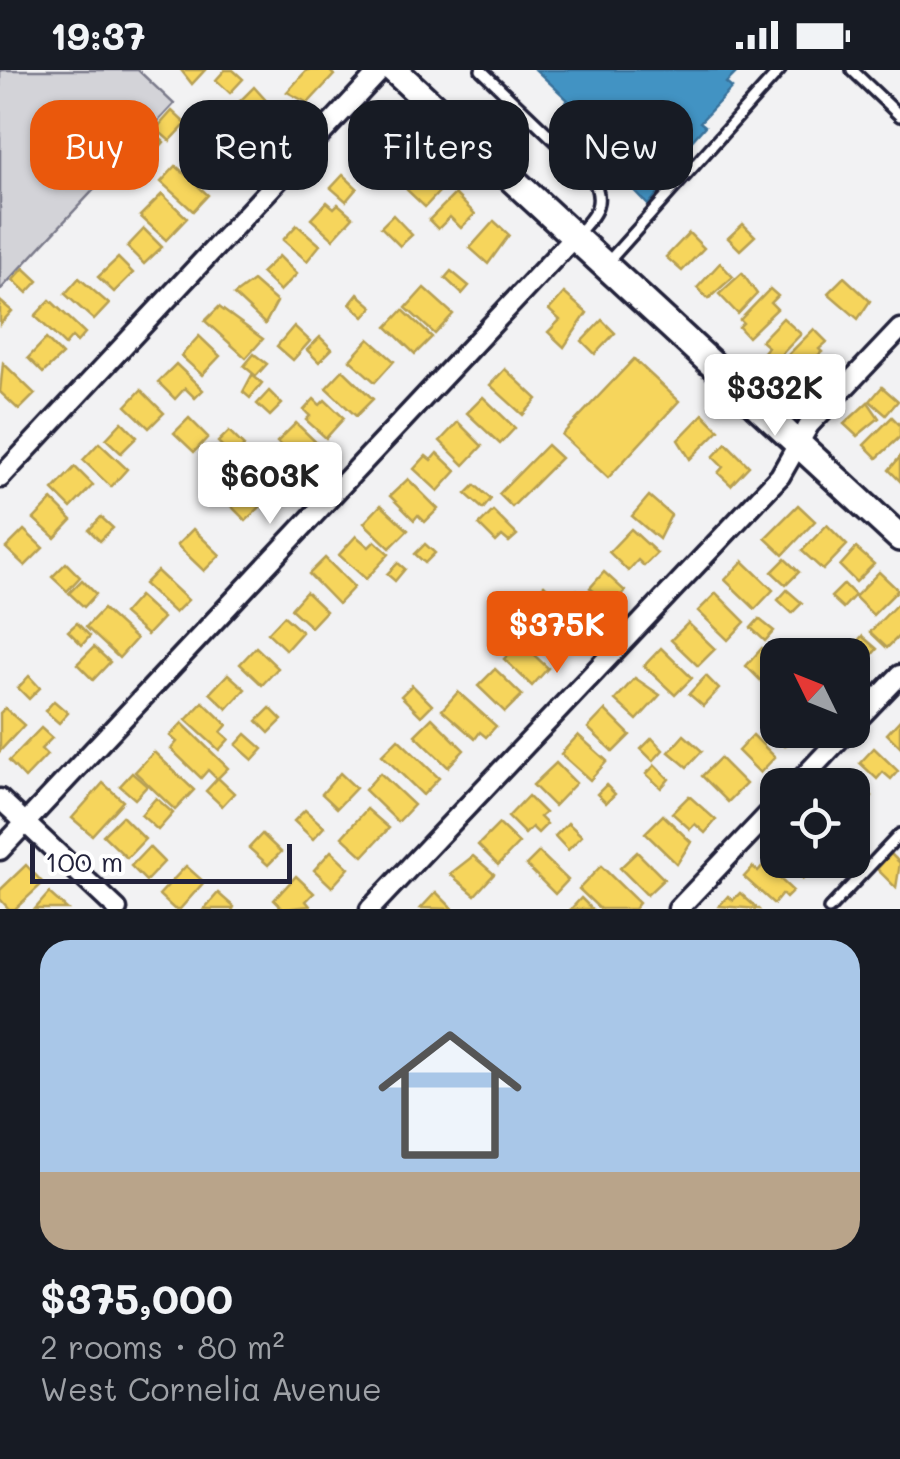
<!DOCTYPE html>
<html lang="en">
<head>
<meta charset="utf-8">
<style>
  :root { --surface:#171b24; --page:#20242c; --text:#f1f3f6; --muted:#9ea1a6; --accent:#ea580c }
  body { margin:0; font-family:Mali,sans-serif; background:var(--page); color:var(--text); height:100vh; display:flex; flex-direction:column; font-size:38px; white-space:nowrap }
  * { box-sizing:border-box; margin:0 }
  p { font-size:32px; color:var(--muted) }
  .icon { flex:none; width:55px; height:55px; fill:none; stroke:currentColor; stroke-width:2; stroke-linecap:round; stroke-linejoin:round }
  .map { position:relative; height:839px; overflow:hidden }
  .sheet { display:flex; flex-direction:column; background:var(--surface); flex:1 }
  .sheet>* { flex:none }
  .banner { position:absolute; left:30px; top:30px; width:840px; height:90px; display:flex; gap:20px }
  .needle { width:65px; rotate:313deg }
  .controls { position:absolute; left:760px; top:568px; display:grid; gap:20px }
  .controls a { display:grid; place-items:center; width:110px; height:110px; border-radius:20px; background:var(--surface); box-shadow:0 2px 8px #0004; font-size:50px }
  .scale { position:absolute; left:30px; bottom:25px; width:262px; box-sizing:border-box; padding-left:10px; border:5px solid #22223b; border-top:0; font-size:28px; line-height:35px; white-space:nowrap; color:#22223b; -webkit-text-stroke:8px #fff; paint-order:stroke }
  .price { position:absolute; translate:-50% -85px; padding:0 22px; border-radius:10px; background:#fff; color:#222; font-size:32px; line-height:65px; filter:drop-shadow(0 2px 5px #0008) }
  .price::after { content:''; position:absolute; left:50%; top:60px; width:30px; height:22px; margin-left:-15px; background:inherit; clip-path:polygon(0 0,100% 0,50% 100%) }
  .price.selected { background:var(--accent); color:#fff }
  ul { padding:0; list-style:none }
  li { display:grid; align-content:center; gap:20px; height:530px; padding:0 40px }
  li span { display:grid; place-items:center; height:310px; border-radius:30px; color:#555 }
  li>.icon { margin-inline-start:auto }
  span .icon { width:180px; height:180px; fill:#fffc; stroke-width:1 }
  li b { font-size:42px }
  .tag { padding:0 35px; border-radius:30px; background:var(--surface); box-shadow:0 2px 8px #0004; font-size:35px; line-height:90px }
  .tag.selected { background:var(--accent); color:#fff }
  .status { display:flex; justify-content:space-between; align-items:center; height:70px; padding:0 50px; background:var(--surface); direction:ltr }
  .status svg { height:28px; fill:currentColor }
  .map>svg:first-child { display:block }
  .green { fill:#d3d3d8; stroke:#7a7a8a; stroke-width:2.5 }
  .homes { fill:#f6d55c; stroke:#b69f52; stroke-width:2.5 }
  .schools { fill:#4393c3; stroke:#39719a; stroke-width:2.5 }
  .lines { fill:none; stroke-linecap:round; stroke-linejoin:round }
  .lane-casing { stroke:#22223b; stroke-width:16 }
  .street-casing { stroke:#22223b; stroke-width:25 }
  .secondary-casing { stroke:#22223b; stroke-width:32 }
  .lane { stroke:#fff; stroke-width:9 }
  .street { stroke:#fff; stroke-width:18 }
  .secondary { stroke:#fff; stroke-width:25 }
</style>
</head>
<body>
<div class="status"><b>19:37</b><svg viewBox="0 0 49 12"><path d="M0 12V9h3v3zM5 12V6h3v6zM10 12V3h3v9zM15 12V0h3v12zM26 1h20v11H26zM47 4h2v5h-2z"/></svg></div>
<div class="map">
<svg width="900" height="839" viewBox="0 0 900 839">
  <rect width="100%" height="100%" fill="#f2f2f3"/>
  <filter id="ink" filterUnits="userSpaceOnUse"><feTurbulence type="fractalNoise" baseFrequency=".01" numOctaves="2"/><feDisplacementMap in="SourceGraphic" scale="20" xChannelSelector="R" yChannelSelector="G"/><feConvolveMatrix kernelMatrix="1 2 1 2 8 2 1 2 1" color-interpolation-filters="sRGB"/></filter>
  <g filter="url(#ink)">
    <polygon class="green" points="0,0 138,0 174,34 0,220"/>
    <g class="homes">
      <polygon points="181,0 205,0 192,14"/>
      <polygon points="225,0 233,0 243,9 230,23 216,10"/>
      <polygon points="307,0 329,0 334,5 308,33 287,22"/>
      <polygon points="254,17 271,36 258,49 240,31"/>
      <polygon points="273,37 286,50 273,63 260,50"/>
      <polygon points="172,41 186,54 170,71 156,59"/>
      <polygon points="234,43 266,74 249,91 217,60"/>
      <polygon points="386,53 406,64 373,99 356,83"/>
      <polygon points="151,60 164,72 147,91 134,79"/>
      <polygon points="409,66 425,81 402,105 387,90"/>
      <polygon points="206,68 236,97 222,111 192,82"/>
      <polygon points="131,90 146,103 136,113 122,100"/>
      <polygon points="435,91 452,108 425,137 407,120"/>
      <polygon points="176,96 208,125 193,141 161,112"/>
      <polygon points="343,105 357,118 346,131 331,118"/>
      <polygon points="162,124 187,148 166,170 140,146"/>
      <polygon points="455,124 475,144 461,158 450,147 438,159 429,150"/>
      <polygon points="327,132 334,138 338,134 353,147 333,169 311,149"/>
      <polygon points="393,145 412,165 400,176 381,157"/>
      <polygon points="494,151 509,165 488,194 470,178"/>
      <polygon points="743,154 755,166 740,180 728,168"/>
      <polygon points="297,155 320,175 307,191 283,170"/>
      <polygon points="144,159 162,177 144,194 127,177"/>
      <polygon points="689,163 704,178 682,201 666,187"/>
      <polygon points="279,186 297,204 280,221 261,203"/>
      <polygon points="118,188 133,203 114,222 98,207"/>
      <polygon points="720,193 733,207 708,229 697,218"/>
      <polygon points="24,198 38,211 27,223 13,210"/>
      <polygon points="451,201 469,216 462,224 445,208"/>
      <polygon points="742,203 757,224 738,244 719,224"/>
      <polygon points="844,207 870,231 858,249 828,223"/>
      <polygon points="79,208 109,234 94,250 65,224"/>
      <polygon points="253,211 277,232 265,254 234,225"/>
      <polygon points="424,218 453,244 435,264 406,238"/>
      <polygon points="770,219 778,226 771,233 777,239 748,267 739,257 743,253 740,250"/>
      <polygon points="564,223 587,243 564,277 548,262 560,250 549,240"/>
      <polygon points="358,224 373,237 364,247 350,234"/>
      <polygon points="50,230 85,263 77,272 72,267 65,275 35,246"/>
      <polygon points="0,231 12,241 0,254"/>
      <polygon points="219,237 263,269 246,288 205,251"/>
      <polygon points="403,240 432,267 415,284 387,257"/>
      <polygon points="783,248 801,264 774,292 764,282 768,277 761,271"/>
      <polygon points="602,250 615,263 595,284 582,271"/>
      <polygon points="294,256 310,271 293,290 277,276"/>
      <polygon points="814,259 827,272 819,279 822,282 797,303 783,290"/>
      <polygon points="199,266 220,286 202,305 181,286"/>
      <polygon points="320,267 332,279 319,292 307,280"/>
      <polygon points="46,269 62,285 43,303 28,288"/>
      <polygon points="369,269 394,291 375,312 350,290"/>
      <polygon points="254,284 267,294 256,306 244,296"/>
      <polygon points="634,289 679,331 608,408 562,365"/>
      <polygon points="3,293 35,324 19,340 0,322"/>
      <polygon points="176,294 203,320 195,328 185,318 175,329 158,312"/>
      <polygon points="505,299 537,329 523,345 490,315"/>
      <polygon points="343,300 373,329 356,346 326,318"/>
      <polygon points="252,305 262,313 250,328 243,322"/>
      <polygon points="882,317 898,331 886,345 870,331"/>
      <polygon points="141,320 164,343 149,358 126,336"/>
      <polygon points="269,321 282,334 270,346 257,334"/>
      <polygon points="483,327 515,358 500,374 467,343"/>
      <polygon points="314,329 320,335 325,330 344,348 326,368 306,350 310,346 304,340"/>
      <polygon points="868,332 879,348 857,366 844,354"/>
      <polygon points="703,344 719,360 690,389 678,370"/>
      <polygon points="892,347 900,355 900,367 877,388 864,375"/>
      <polygon points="189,348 208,367 194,382 174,363"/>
      <polygon points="122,352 137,367 121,383 106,369"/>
      <polygon points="458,352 482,376 464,395 440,371"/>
      <polygon points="296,353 322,378 312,388 306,382 297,392 277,372"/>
      <polygon points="229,361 244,376 233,387 218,372"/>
      <polygon points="99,373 127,399 111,417 83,390"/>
      <polygon points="726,373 749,396 731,415 718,403 723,397 713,387"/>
      <polygon points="547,375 561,388 512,437 499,424"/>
      <polygon points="270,381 293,404 272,425 250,402"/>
      <polygon points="437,383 456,401 438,421 414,399 426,386 431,390"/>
      <polygon points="900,387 900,411 889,400"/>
      <polygon points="75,397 93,415 71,438 53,420"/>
      <polygon points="408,409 438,439 425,452 418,445 414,450 390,426"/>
      <polygon points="238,410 263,434 246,451 222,427"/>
      <polygon points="475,415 491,429 483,439 466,424"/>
      <polygon points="649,426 671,445 659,469 632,446"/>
      <polygon points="52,430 72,450 55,468 34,449"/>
      <polygon points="381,435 408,460 390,478 364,453"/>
      <polygon points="798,435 815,451 783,485 765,468"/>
      <polygon points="493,441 517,465 509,472 502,466 496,472 479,455"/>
      <polygon points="101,447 113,458 100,471 89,460"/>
      <polygon points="827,455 847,475 823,500 802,481"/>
      <polygon points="193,459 220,485 204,501 177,475"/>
      <polygon points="631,459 657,483 644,496 638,490 628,501 609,482"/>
      <polygon points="24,460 43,478 25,496 6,478"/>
      <polygon points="356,466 369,477 375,471 389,484 366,509 339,485"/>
      <polygon points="425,474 435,483 425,493 415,484"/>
      <polygon points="856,478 874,494 856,512 840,496"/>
      <polygon points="325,488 354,517 338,534 309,504"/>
      <polygon points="785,489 799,502 786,515 772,502"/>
      <polygon points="743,491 773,520 755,539 725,510"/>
      <polygon points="66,493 80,507 67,521 52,507"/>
      <polygon points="398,493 405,499 395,511 387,504"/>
      <polygon points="157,501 188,530 175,543 144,514"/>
      <polygon points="604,502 625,521 611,537 590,518"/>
      <polygon points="879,502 898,520 873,545 855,527"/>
      <polygon points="82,510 96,524 84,537 69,523"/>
      <polygon points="844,514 855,525 843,538 831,527"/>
      <polygon points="544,515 558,529 550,537 536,523"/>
      <polygon points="577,520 599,542 584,557 562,535"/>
      <polygon points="787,520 802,533 792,543 778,530"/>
      <polygon points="306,522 326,541 311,557 291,539"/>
      <polygon points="716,523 745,552 728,570 698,541"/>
      <polygon points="139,526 163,548 147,565 123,544"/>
      <polygon points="900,531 900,565 887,578 870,562"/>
      <polygon points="103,539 136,569 119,588 86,557"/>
      <polygon points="538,541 571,572 555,588 523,558"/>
      <polygon points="284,546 302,562 286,580 268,563"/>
      <polygon points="759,549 774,561 765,571 751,558"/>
      <polygon points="77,553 90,566 82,575 68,561"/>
      <polygon points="688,553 715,579 698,596 671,570"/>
      <polygon points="862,566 877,579 864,594 849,581"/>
      <polygon points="520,572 548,598 532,616 504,589"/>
      <polygon points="94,577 110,592 93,610 77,594"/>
      <polygon points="256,577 278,598 262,615 240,594"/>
      <polygon points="661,578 692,608 675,625 644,596"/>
      <polygon points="762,578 778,593 761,611 746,596"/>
      <polygon points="495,599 522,625 505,642 478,616"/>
      <polygon points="228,604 245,619 227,639 210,623"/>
      <polygon points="29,606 40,618 29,629 18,618"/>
      <polygon points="706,606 719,619 703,636 689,624"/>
      <polygon points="635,608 660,625 637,650 615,630"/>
      <polygon points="412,615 432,635 421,646 401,626"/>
      <polygon points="458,622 496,656 486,667 480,662 475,669 442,640"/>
      <polygon points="54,631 68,643 59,653 45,641"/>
      <polygon points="203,632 227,655 221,662 229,669 219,680 186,650"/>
      <polygon points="5,638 24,655 0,681 0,643"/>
      <polygon points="270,638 282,650 269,663 257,651"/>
      <polygon points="605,640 630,665 613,682 588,658"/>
      <polygon points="778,647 778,660 800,661 785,676 767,658"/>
      <polygon points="432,648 464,680 448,697 415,665"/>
      <polygon points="900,650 900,677 887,664"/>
      <polygon points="182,653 228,698 217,709 208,700 201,708 171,679 177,672 170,666"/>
      <polygon points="41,658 52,668 41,679 47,685 25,708 9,691"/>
      <polygon points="246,664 263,679 253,690 236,675"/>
      <polygon points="578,665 607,691 590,710 561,684"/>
      <polygon points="684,665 702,681 687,697 669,682"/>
      <polygon points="753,665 775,687 760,703 738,681"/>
      <polygon points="652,668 663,680 653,691 641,679"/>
      <polygon points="398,669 439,708 423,725 382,685"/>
      <polygon points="874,678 898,701 891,709 883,702 877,709 860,693"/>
      <polygon points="154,682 194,720 175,740 135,702"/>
      <polygon points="720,688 746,714 728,732 702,706"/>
      <polygon points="556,693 576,713 554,736 533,715"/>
      <polygon points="655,695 669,709 661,718 646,704"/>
      <polygon points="132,703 147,716 135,729 120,716"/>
      <polygon points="340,703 356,718 337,738 322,724"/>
      <polygon points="380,703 414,735 398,752 365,720"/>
      <polygon points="850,705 872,726 858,740 852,734 852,715 839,715"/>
      <polygon points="218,708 234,723 222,736 206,721"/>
      <polygon points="103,713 123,731 92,765 72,748"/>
      <polygon points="606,715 615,724 606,733 597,724"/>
      <polygon points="528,726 545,743 540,747 547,754 538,763 532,757 525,764 508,747"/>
      <polygon points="689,726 716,750 705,763 695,754 690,759 672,743"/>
      <polygon points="156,728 173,743 158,760 141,745"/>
      <polygon points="367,739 389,758 363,786 342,767"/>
      <polygon points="305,740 324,757 313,769 294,751"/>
      <polygon points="663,745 691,772 677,794 645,763"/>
      <polygon points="122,746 145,769 127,788 103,765"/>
      <polygon points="568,753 582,766 568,780 555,766"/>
      <polygon points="499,754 519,773 498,795 478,775"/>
      <polygon points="262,764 281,782 268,795 249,778"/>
      <polygon points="149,777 164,792 146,811 131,796"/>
      <polygon points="331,781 349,798 332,817 314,800"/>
      <polygon points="539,782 568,810 555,824 526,795"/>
      <polygon points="637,782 664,809 647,825 620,798"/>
      <polygon points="891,784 900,793 896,818 877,799"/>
      <polygon points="473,786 494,804 475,825 450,804"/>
      <polygon points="782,790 821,790 803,809"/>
      <polygon points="764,794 793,821 786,828 782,824 774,834 744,807 753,797 758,801"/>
      <polygon points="26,795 43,813 15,839 9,839 0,829 0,820"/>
      <polygon points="186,796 204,812 180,839 174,839 159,825"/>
      <polygon points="601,796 639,833 634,839 600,839 579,819"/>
      <polygon points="296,806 314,823 306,831 310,836 283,839 274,830"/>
      <polygon points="436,822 453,839 421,838"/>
      <polygon points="49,823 67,839 35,839"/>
      <polygon points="218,823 234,837 233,839 204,839"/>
      <polygon points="740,823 758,839 719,836 728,826 733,830"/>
      <polygon points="581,828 592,839 571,839"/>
    </g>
    <polygon class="schools" points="536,0 739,0 726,13 732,18 700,52 705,56 674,91 680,97 648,135 558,42 568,30"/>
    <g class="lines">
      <defs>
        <g id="lane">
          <path d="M481 0 591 105C606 132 597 144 576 165"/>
          <polyline points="852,0 900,46"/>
          <polyline points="607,193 780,0"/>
          <polyline points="829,839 900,764"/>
        </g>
        <g id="street">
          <polyline points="0,408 381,0"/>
          <polyline points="852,655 900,605"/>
          <polyline points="796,715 848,660"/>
          <polyline points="0,729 117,839"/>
          <polyline points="0,780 574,167"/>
          <polyline points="370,839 780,406 809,355 900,259"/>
          <polyline points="678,839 778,734"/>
        </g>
        <polyline id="secondary" points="394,0 900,468"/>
      </defs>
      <use href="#lane" class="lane-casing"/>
      <use href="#street" class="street-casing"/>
      <use href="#secondary" class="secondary-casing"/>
      <use href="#lane" class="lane"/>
      <use href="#street" class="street"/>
      <use href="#secondary" class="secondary"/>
    </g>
  </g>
</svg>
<div class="controls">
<a><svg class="needle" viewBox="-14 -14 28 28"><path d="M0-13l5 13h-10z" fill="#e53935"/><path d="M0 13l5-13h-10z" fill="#9ea1a6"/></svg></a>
<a><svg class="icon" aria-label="locate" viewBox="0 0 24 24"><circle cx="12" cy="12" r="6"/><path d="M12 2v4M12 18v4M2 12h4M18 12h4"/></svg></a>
</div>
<div class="scale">100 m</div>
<b class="price" style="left:775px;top:369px">$332K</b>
<b class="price" style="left:270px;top:457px">$603K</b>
<b class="price selected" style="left:557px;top:606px">$375K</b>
<div class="banner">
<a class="tag selected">Buy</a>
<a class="tag">Rent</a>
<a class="tag">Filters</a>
<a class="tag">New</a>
</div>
</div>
<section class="sheet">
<ul>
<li><span style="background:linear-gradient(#a9c7e8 75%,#b9a48a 0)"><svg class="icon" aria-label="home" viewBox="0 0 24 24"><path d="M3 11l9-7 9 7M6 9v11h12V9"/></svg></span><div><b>$375,000</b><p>2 rooms · 80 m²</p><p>West Cornelia Avenue</p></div></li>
</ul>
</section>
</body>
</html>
